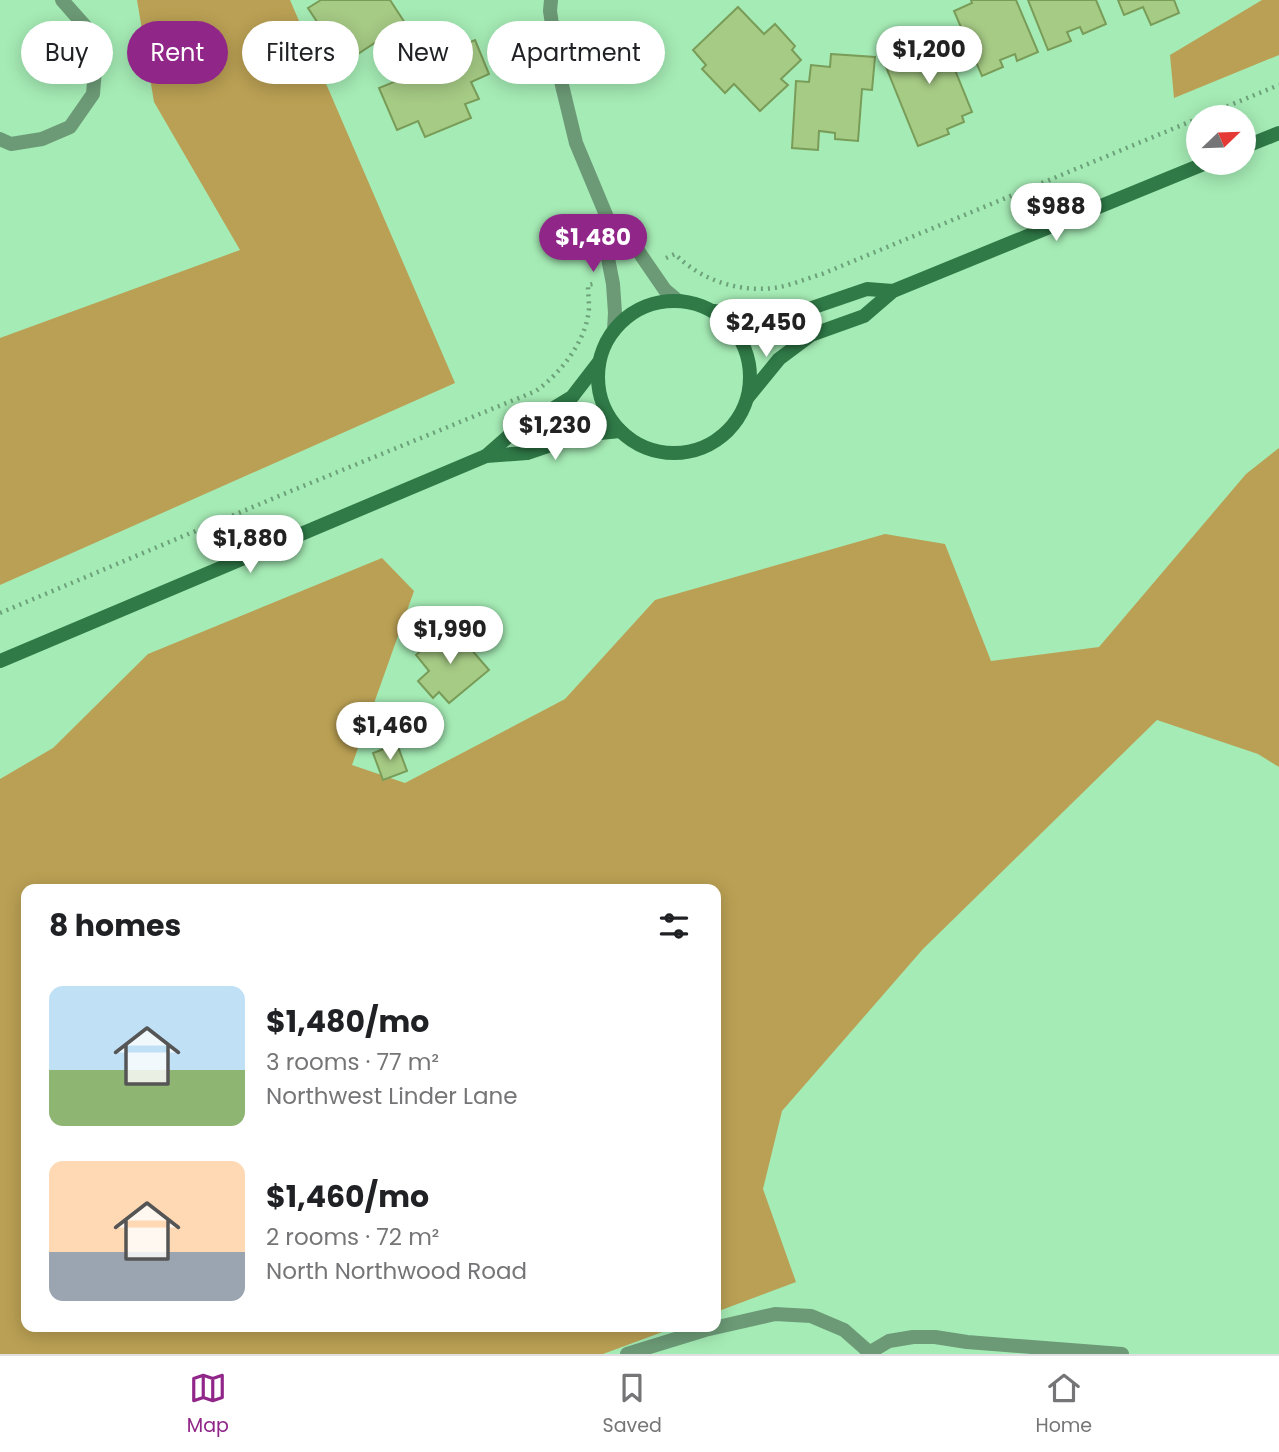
<!DOCTYPE html>
<html lang="en">
<head>
<meta charset="utf-8">
<style>
  :root { --surface:#fff; --page:#f2f2f2; --text:#202124; --muted:#757577; --line:#e0e0e0; --accent:#912689 }
  body { margin:0; font-family:Poppins,sans-serif; background:var(--page); color:var(--text); height:100vh; display:flex; flex-direction:column; font-size:26px; white-space:nowrap }
  * { box-sizing:border-box; margin:0 }
  p { font-size:23px; color:var(--muted) }
  .icon { flex:none; width:38px; height:38px; fill:none; stroke:currentColor; stroke-width:2; stroke-linecap:round; stroke-linejoin:round }
  .map { position:relative; flex:1; overflow:hidden }
  .panel { position:absolute; left:21px; top:884px; width:700px; height:448px; display:flex; flex-direction:column; background:var(--surface); border-radius:14px; box-shadow:0 4px 18px #0003 }
  .panel>* { flex:none }
  .guide { position:absolute; left:21px; top:21px; width:700px; height:63px; display:flex; gap:14px }
  .needle { width:46px; rotate:67deg }
  .controls { position:absolute; left:1186px; top:105px; display:grid; gap:14px }
  .controls a { display:grid; place-items:center; width:70px; height:70px; border-radius:50%; background:var(--surface); box-shadow:0 4px 18px #0003; font-size:35px }
  .price { position:absolute; translate:-50% -60px; padding:0 16px; border-radius:24px; background:#fff; color:#222; font-size:23px; line-height:46px; filter:drop-shadow(0 2px 4px #0008) }
  .price::after { content:''; position:absolute; left:50%; top:42px; width:21px; height:16px; margin-left:-10px; background:inherit; clip-path:polygon(0 0,100% 0,50% 100%) }
  .price.current { background:var(--accent); color:#fff }
  ul { padding:0; list-style:none }
  li { display:flex; align-items:center; gap:21px; height:175px; padding:0 28px }
  li span { display:grid; place-items:center; flex:none; width:196px; height:140px; border-radius:14px; color:#555 }
  li>.icon { margin-inline-start:auto }
  span .icon { width:84px; height:84px; fill:#fffc; stroke-width:1 }
  li b { font-size:30px }
  h2 { display:flex; justify-content:space-between; align-items:center; height:84px; padding:0 28px; font-size:30px }
  .pill { padding:0 24px; border-radius:32px; background:var(--surface); box-shadow:0 4px 18px #0003; font-size:24px; line-height:63px }
  .pill.current { background:var(--accent); color:#fff }
  .menu { display:flex; justify-content:space-around; align-items:center; height:98px; border-top:2px solid var(--line); background:var(--surface); font-size:19px; color:var(--muted) }
  .menu a { display:grid; justify-items:center; gap:4px }
  .menu .current { color:var(--accent) }
  .map>svg:first-child { display:block }
  .forest { fill:#baa054 }
  .building { fill:#a6cb85; stroke:#799c58; stroke-width:2 }
  .lines { fill:none; stroke-linecap:round; stroke-linejoin:round }
  .path { stroke:#6da179; stroke-width:4.5; stroke-dasharray:2 5; stroke-linecap:butt }
  .street { stroke:#6c9a76; stroke-width:14 }
  .secondary { stroke:#2f7a47; stroke-width:14 }
</style>
</head>
<body>
<div class="map">
<svg width="1279" height="1354" viewBox="0 0 1279 1354">
  <rect width="100%" height="100%" fill="#a5ebb5"/>
  <g class="forest">
    <polygon points="137,0 290,0 455,383 0,585 0,338 240,250 154,102"/>
    <polygon points="1262,0 1279,0 1279,55 1174,98 1170,55"/>
    <polygon points="1279,448 1279,767 1258,754 1157,720 923,949 782,1111 763,1189 796,1282 716,1312 716,889 26,889 26,1326 676,1327 603,1354 0,1354 0,779 53,748 148,654 382,558 414,591 352,765 405,783 565,699 655,600 885,534 945,544 991,661 1099,647 1246,474"/>
  </g>
  <g class="building">
    <polygon points="321,0 390,0 405,23 344,63 308,8"/>
    <polygon points="971,0 1016,0 1038,52 1017,61 1015,54 1000,60 1003,67 982,76 954,11 972,3"/>
    <polygon points="1028,0 1096,0 1106,24 1083,34 1080,27 1067,32 1071,41 1048,50"/>
    <polygon points="1118,0 1174,0 1179,13 1151,25 1143,7 1124,15"/>
    <polygon points="738,7 764,34 775,24 795,46 792,50 801,60 781,79 788,85 760,111 734,84 725,93 702,69 706,65 693,50"/>
    <polygon points="950,30 962,61 953,65 972,112 962,116 964,122 947,129 949,134 918,146 882,57"/>
    <polygon points="475,40 489,74 471,82 479,99 465,104 471,118 425,137 418,121 397,130 379,88 394,82 393,79 448,56 446,52"/>
    <polygon points="831,54 875,57 872,90 862,89 858,141 835,139 835,133 819,131 818,150 792,148 796,81 809,82 811,65 830,67"/>
    <polygon points="451,626 489,670 449,703 439,692 433,698 418,681 429,671 416,655"/>
    <polygon points="397,744 407,771 383,780 373,753"/>
  </g>
  <g class="lines">
    <g class="path">
      <polyline points="1201,117 1279,85"/>
      <path d="M666 258 675 254C701 281 743 294 780 287 794 284 808 278 822 274L1199 118"/>
      <path d="M0 613 291 491 536 391C561 373 587 340 589 308 589 300 588 292 588 285L593 284"/>
    </g>
    <g class="street">
      <polyline points="551,0 550,11 560,77 576,143 609,222 607,253 613,284 615,313 614,330"/>
      <polyline points="0,139 11,144 42,139 70,127 93,94 96,57 85,26 62,0"/>
      <polyline points="609,222 632,242 665,290 677,300"/>
      <polyline points="627,1354 705,1330 775,1314 811,1316 844,1330 869,1352"/>
      <polyline points="867,1354 889,1341 913,1337 935,1337 967,1342 1122,1354"/>
    </g>
    <g class="secondary">
      <polyline points="1244,147 1279,133"/>
      <circle cx="674" cy="377" r="76"/>
      <polyline points="714,311 754,318 794,314 867,289 893,291"/>
      <polyline points="748,397 779,359 811,335 864,316 893,291 1206,163"/>
      <polyline points="486,456 511,434 572,397 599,362"/>
      <polyline points="0,661 486,456 527,453 580,435 620,431"/>
    </g>
  </g>
</svg>
<div class="controls">
<a><svg class="needle" viewBox="-14 -14 28 28"><path d="M0-13l5 13h-10z" fill="#e53935"/><path d="M0 13l5-13h-10z" fill="#757577"/></svg></a>
</div>
<b class="price" style="left:929px;top:86px">$1,200</b>
<b class="price" style="left:1056px;top:243px">$988</b>
<b class="price current" style="left:593px;top:274px">$1,480</b>
<b class="price" style="left:766px;top:359px">$2,450</b>
<b class="price" style="left:555px;top:462px">$1,230</b>
<b class="price" style="left:250px;top:575px">$1,880</b>
<b class="price" style="left:450px;top:666px">$1,990</b>
<b class="price" style="left:390px;top:762px">$1,460</b>
<div class="guide">
<a class="pill">Buy</a>
<a class="pill current">Rent</a>
<a class="pill">Filters</a>
<a class="pill">New</a>
<a class="pill">Apartment</a>
</div>
<section class="panel">
<h2>8 homes<svg class="icon" aria-label="filters" viewBox="0 0 24 24"><path d="M4 7h16M4 17h16"/><circle cx="9" cy="7" r="2"/><circle cx="15" cy="17" r="2"/></svg></h2>
<ul>
<li><span style="background:linear-gradient(#bfe0f5 60%,#8fb573 0)"><svg class="icon" aria-label="home" viewBox="0 0 24 24"><path d="M3 11l9-7 9 7M6 9v11h12V9"/></svg></span><div><b>$1,480/mo</b><p>3 rooms · 77 m²</p><p>Northwest Linder Lane</p></div></li>
<li><span style="background:linear-gradient(#ffd9b3 65%,#9aa5b1 0)"><svg class="icon" aria-label="home" viewBox="0 0 24 24"><path d="M3 11l9-7 9 7M6 9v11h12V9"/></svg></span><div><b>$1,460/mo</b><p>2 rooms · 72 m²</p><p>North Northwood Road</p></div></li>
</ul>
</section>
</div>
<nav class="menu">
<a class="current"><svg class="icon" aria-label="map" viewBox="0 0 24 24"><path d="M3 6l6-2 6 2 6-2v14l-6 2-6-2-6 2zM9 4v14M15 6v14"/></svg>Map</a>
<a><svg class="icon" aria-label="saved" viewBox="0 0 24 24"><path d="M7 4h10v16l-5-4-5 4z"/></svg>Saved</a>
<a><svg class="icon" aria-label="home" viewBox="0 0 24 24"><path d="M3 11l9-7 9 7M6 9v11h12V9"/></svg>Home</a>
</nav>
</body>
</html>
